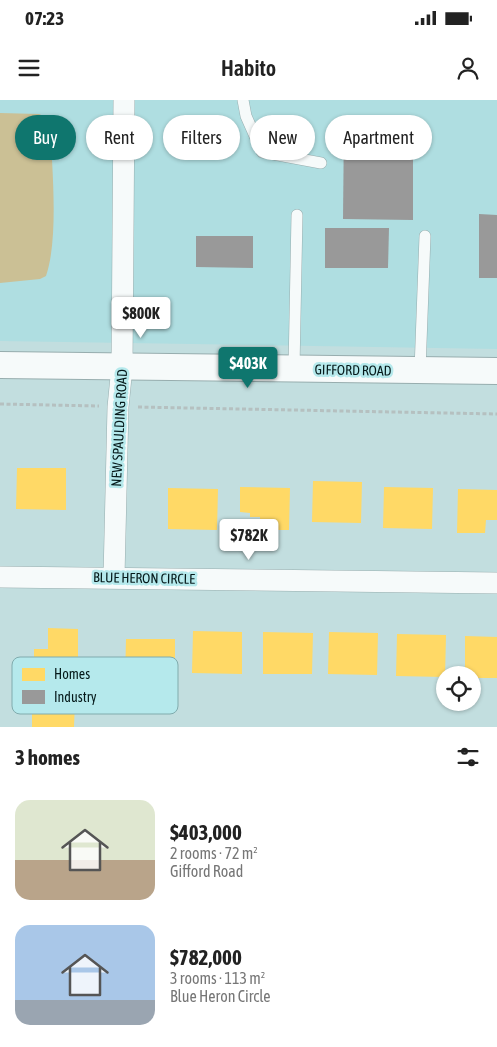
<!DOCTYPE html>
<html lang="en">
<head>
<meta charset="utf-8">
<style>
  :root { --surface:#fff; --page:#f2f2f2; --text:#222; --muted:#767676; --accent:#0f766e }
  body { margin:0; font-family:"Asap Condensed",sans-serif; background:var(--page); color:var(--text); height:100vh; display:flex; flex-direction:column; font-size:19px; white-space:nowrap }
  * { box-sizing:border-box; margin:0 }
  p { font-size:16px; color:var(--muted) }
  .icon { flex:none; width:28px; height:28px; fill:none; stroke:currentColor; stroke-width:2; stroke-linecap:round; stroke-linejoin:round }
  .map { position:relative; height:627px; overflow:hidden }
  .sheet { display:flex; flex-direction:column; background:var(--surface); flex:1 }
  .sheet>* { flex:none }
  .guide { position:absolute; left:15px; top:15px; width:468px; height:45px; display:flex; gap:10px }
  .controls { position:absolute; left:436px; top:566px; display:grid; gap:10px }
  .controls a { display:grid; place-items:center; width:45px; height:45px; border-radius:50%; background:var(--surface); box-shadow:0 1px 4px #0004; font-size:25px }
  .price { position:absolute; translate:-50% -42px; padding:0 11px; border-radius:5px; background:#fff; color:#222; font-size:16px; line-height:32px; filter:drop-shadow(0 1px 2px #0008) }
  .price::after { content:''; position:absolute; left:50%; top:30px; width:15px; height:11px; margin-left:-8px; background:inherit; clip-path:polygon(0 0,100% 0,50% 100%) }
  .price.current { background:var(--accent); color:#fff }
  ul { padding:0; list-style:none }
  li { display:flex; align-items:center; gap:15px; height:125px; padding:0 15px }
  li span { display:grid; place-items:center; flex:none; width:140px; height:100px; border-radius:15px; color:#555 }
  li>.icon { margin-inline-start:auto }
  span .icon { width:60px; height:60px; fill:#fffc; stroke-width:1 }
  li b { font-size:21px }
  h2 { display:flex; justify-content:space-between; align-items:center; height:60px; padding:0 15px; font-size:21px }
  .pill { padding:0 18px; border-radius:22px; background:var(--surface); box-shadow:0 1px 4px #0004; font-size:18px; line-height:45px }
  .pill.current { background:var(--accent); color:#fff }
  .status { display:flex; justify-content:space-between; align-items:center; height:35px; padding:0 25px; background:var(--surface); direction:ltr }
  .status svg { height:14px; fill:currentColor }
  header { display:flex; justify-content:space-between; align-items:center; height:65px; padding:0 15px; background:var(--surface); font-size:22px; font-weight:600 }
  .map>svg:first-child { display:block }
  .built { fill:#afdee1 }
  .green { fill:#cbc095 }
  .homes { fill:#ffd966 }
  .industry { fill:#999 }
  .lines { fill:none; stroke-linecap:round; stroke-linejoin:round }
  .service-casing { stroke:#97adae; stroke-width:12 }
  .minor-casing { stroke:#97adae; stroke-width:22 }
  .tertiary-casing { stroke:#97adae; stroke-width:28 }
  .path { stroke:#b5c0c0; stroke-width:3; stroke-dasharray:4 2.5; stroke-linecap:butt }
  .service { stroke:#f6fafa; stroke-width:11 }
  .minor { stroke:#f6fafa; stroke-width:21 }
  .tertiary { stroke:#f6fafa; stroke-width:26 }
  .labels { text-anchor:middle; stroke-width:5; stroke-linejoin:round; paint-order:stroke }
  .street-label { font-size:14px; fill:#05191a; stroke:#b5e9ec }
  .key { fill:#b5e9ec; stroke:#80abad; stroke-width:1 }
  .key-label { font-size:14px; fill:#05191a }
</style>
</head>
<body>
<div class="status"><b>07:23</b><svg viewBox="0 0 49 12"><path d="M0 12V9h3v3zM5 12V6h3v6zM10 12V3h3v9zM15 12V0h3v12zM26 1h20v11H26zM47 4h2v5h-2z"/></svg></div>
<header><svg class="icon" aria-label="menu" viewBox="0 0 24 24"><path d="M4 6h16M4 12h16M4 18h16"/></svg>Habito<svg class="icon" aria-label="person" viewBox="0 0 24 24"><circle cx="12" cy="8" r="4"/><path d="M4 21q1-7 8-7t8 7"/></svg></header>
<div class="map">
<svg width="497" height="627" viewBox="0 0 497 627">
  <rect width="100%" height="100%" fill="#c2dedf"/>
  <polygon class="built" points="0,0 497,0 497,249 0,241"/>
  <path class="green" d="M0 13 39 14 48 18 50 24C52 66 59 138 46 176L40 179 0 183Z"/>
  <g class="homes">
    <polygon points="17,368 66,368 66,410 16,409"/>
    <polygon points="313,381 362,382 361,423 312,422"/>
    <polygon points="240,387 290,388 289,430 260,430 260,417 250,417 250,413 240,412"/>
    <polygon points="384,387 433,388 432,429 383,428"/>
    <polygon points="168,388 218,389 217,430 168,429"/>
    <polygon points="458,389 497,390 497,420 486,420 485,433 457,433"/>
    <polygon points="48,528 78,529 78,579 34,578 34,549 48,549"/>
    <polygon points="193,531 242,532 242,574 192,573"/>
    <polygon points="263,532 313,533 312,574 263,574"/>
    <polygon points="329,532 378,533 377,575 328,574"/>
    <polygon points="397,534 446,535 445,577 396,576"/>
    <polygon points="465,536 497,537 497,578 472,578 472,575 465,575"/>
    <polygon points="126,539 175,539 175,581 125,580"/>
    <polygon points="32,599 75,600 74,627 32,627"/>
  </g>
  <g class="industry">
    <polygon points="344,21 413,21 413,120 343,119"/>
    <polygon points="479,114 497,115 497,178 479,178"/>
    <polygon points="325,128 389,128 388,168 325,168"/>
    <polygon points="196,136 253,136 253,168 196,167"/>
  </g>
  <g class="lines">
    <defs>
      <g id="service">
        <polyline points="243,0 246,16 262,52 321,63"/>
        <polyline points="294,269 297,115"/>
        <polyline points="420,270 425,136"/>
      </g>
      <g id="minor">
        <polyline points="0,477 497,483"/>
        <polyline points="114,477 118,307 122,267 124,0"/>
      </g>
      <polyline id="tertiary" points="0,265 497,271"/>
    </defs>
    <use href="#service" class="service-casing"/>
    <use href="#minor" class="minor-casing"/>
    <use href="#tertiary" class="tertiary-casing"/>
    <g class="path">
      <polyline points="0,304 99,306"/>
      <polyline points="138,307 497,314"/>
    </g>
    <use href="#service" class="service"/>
    <use href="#minor" class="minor"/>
    <use href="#tertiary" class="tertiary"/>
  </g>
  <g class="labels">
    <g class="street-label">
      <text transform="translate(353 270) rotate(1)" y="5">GIFFORD ROAD</text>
      <text transform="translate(119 328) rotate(-87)" y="5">NEW SPAULDING ROAD</text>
      <text transform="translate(144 478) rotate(1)" y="5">BLUE HERON CIRCLE</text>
    </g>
  </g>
  <rect x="12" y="557" width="166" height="57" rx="8" class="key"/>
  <rect x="22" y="568" width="23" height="13" fill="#ffd966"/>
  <rect x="22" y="590" width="23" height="14" fill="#999"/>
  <g class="key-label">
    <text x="54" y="579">Homes</text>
    <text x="54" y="602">Industry</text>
  </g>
</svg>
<div class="controls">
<a><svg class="icon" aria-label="locate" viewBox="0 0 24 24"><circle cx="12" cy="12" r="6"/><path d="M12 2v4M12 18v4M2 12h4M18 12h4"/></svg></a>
</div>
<b class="price" style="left:141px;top:239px">$800K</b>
<b class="price current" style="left:248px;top:289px">$403K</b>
<b class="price" style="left:249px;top:461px">$782K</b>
<div class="guide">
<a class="pill current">Buy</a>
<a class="pill">Rent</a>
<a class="pill">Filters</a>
<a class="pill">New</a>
<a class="pill">Apartment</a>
</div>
</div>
<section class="sheet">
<h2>3 homes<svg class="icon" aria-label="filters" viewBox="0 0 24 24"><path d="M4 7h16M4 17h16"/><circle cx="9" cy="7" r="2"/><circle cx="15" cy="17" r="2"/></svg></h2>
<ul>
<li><span style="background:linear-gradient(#dfe7d0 60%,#b9a48a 0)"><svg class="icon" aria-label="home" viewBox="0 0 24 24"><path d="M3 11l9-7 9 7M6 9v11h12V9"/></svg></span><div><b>$403,000</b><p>2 rooms · 72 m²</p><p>Gifford Road</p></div></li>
<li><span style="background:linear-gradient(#a9c7e8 75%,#9aa5b1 0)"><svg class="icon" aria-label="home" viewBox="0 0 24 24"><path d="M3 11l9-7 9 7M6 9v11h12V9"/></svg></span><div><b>$782,000</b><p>3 rooms · 113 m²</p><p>Blue Heron Circle</p></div></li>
</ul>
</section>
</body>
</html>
